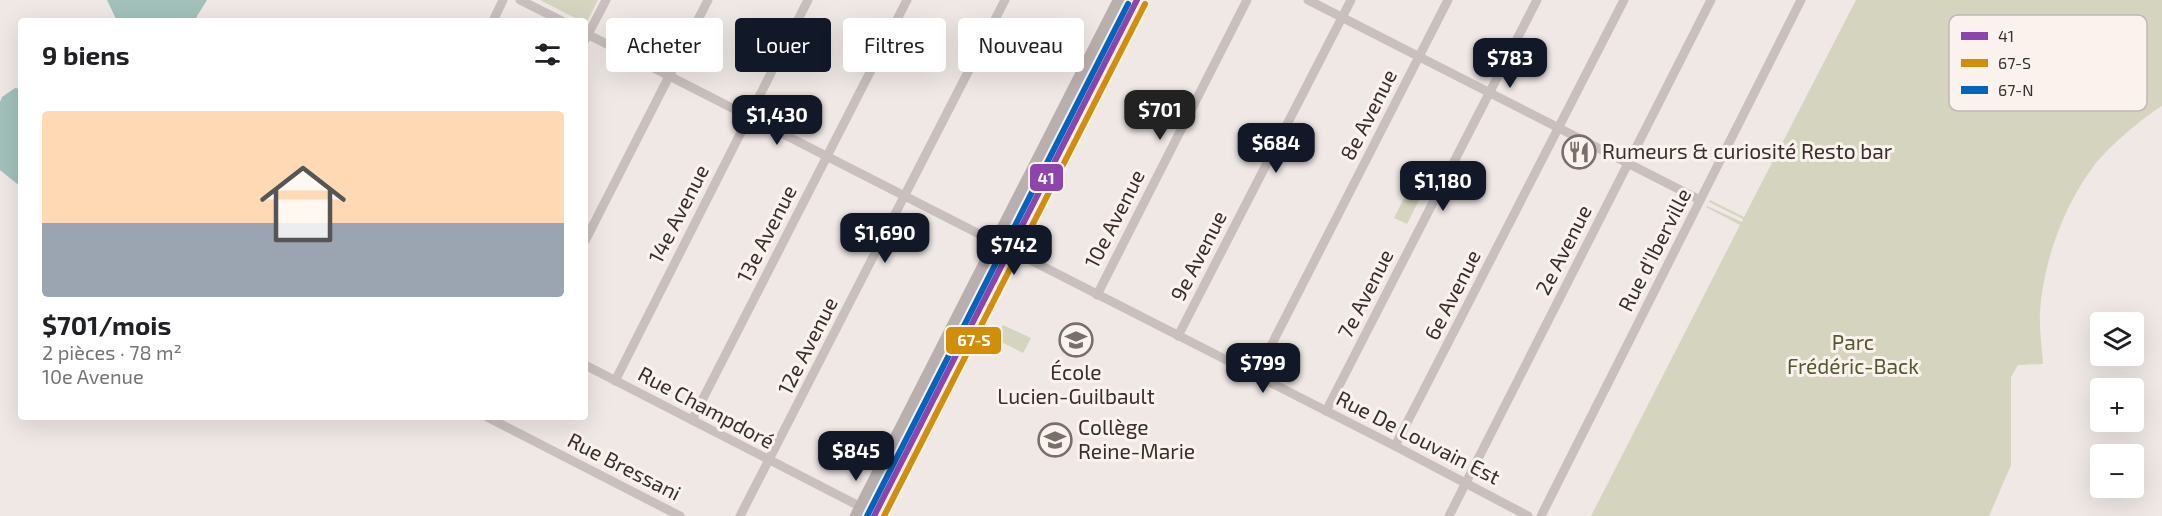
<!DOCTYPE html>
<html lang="fr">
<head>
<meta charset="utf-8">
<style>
  :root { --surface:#fff; --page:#f6f6f6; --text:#202124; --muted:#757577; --accent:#111827 }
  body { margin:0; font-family:"Exo 2",sans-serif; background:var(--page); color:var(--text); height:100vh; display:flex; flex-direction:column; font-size:22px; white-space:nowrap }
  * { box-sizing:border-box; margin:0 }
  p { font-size:20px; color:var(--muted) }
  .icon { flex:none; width:33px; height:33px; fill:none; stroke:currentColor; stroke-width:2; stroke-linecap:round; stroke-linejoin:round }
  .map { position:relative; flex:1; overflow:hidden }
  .details { position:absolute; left:18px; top:18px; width:570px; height:402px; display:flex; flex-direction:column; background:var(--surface); border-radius:6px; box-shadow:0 6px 24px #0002 }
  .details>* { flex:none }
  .top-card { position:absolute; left:606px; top:18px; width:570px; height:54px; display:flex; gap:12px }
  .fabs { position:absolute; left:2090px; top:312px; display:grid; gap:12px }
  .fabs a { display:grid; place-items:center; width:54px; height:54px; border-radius:6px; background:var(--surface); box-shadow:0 6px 24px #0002; font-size:30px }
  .price { position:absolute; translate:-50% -51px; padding:0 14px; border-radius:12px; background:var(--accent); color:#fff; font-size:20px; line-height:39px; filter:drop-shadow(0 2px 3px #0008) }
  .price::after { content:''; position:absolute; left:50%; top:36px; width:18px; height:14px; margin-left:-9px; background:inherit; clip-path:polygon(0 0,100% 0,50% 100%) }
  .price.current { background:#222; color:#fff }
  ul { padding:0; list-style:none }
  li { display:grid; align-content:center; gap:12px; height:318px; padding:0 24px }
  li span { display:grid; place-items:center; height:186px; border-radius:6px; color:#555 }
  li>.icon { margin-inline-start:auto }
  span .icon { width:108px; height:108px; fill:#fffc; stroke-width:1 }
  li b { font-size:26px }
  h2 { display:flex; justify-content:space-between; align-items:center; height:72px; padding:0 24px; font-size:26px }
  .pill { padding:0 21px; border-radius:6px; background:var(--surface); box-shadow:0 6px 24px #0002; font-size:21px; line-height:54px }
  .pill.current { background:var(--accent); color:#fff }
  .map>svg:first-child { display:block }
  .green { fill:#d5d4bf }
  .water { fill:#a1c1ba }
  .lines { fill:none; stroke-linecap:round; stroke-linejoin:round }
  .street { stroke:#c9c0bd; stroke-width:9 }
  .secondary { stroke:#b9b0ae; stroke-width:14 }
  .bus-1-casing { stroke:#fbf2ee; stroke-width:10 }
  .bus-2-casing { stroke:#fbf2ee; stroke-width:10 }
  .bus-3-casing { stroke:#fbf2ee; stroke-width:10 }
  .bus-1 { stroke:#8e44ad; stroke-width:6 }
  .bus-2 { stroke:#d18e09; stroke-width:6 }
  .bus-3 { stroke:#0065bd; stroke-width:6 }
  .labels { text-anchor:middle; stroke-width:6; stroke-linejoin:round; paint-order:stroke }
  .street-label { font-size:21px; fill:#3a2d2b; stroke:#fbf2ee }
  .poi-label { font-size:21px; fill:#3a2d2b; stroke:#fbf2ee; text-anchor:start }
  .park-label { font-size:21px; fill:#52582f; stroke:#fbf2ee }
  .key { fill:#fbf2ee; stroke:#c1b7b4; stroke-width:1.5 }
  .key-label { font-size:16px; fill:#3a2d2b }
  .line-badge { stroke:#fbf2ee; stroke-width:2 }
  .badge-label { font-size:16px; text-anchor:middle; font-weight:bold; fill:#fff }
</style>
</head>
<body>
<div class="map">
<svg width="2162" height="516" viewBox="0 0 2162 516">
  <rect width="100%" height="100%" fill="#efe8e5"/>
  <g class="green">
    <polygon points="540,0 598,0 588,20 581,21"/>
    <path d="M1856 0H2162V106C2141 119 2107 148 2093 167 2063 207 2043 263 2040 313 2039 330 2042 347 2043 364L2018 365 2011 377V465L1989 516H1591L1740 225 1706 207 1707 206 1742 222 1743 219 1709 202 1710 200 1744 217Z"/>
    <polygon points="1413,185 1422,189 1423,192 1407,224 1394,218 1409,188"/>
    <polygon points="1003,325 1031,338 1023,353 996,339"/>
  </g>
  <g class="water">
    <polygon points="107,0 207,0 194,21 117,21"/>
    <polygon points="15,88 21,89 21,187 0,170 0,102 2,97"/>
  </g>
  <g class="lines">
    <g class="street">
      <polyline points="520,0 562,21"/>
      <polyline points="1308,0 1700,200"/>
      <polyline points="493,21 503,0"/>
      <polyline points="585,33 1395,446 1528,516"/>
      <polyline points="585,40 606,0"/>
      <polyline points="585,241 708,0"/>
      <polyline points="1097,295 1247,0"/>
      <polyline points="1178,336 1351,0"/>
      <polyline points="585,365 865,509"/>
      <polyline points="1256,375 1448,0"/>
      <polyline points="615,381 808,0"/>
      <polyline points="1326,411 1537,0"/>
      <polyline points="487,417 680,516"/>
      <polyline points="692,420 907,0"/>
      <polyline points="1395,446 1624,0"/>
      <polyline points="740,516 1005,0"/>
      <polyline points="1449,516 1711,0"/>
      <polyline points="1541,516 1801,0"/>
    </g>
    <g class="secondary">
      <polyline points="857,516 1120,0"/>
      <polyline points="874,516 1137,0"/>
    </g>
    <defs>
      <polyline id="bus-1" points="874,516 1137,0"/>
      <polyline id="bus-2" points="884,516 1145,4"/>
      <polyline id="bus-3" points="867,516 1128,4"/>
    </defs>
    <use href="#bus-1" class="bus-1-casing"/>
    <use href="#bus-2" class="bus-2-casing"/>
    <use href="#bus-3" class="bus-3-casing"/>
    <use href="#bus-1" class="bus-1"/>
    <use href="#bus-2" class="bus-2"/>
    <use href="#bus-3" class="bus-3"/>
  </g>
  <defs>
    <symbol id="restaurant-ring" viewBox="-11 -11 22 22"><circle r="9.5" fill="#fbf2ee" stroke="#796e6c" stroke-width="1.5"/><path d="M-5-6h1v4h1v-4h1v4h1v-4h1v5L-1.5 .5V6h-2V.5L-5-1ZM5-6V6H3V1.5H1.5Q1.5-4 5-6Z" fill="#796e6c"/></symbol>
    <symbol id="school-ring" viewBox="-11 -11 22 22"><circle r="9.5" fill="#fbf2ee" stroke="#796e6c" stroke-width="1.5"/><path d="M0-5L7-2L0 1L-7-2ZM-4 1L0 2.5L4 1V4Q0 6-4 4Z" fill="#796e6c"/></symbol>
  </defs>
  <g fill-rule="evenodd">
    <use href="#restaurant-ring" x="1560" y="133" width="38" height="38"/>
    <use href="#school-ring" x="1057" y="321" width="38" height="38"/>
    <use href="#school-ring" x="1036" y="421" width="38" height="38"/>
  </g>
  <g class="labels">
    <g class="street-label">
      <text transform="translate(1369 115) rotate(-63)" y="7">8e Avenue</text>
      <text transform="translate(679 214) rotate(-63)" y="7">14e Avenue</text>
      <text transform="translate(1115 219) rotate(-63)" y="7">10e Avenue</text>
      <text transform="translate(767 234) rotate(-63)" y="7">13e Avenue</text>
      <text transform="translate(1564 250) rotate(-63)" y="7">2e Avenue</text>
      <text transform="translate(1655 250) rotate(-63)" y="7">Rue d'Iberville</text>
      <text transform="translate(1199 256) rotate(-63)" y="7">9e Avenue</text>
      <text transform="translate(1366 294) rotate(-63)" y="7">7e Avenue</text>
      <text transform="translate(1453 295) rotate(-63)" y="7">6e Avenue</text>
      <text transform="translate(808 346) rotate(-63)" y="7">12e Avenue</text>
      <text transform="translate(706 408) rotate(28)" y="7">Rue Champdoré</text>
      <text transform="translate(1418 438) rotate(27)" y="7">Rue De Louvain Est</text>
      <text transform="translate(624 467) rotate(27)" y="7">Rue Bressani</text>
    </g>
    <g class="poi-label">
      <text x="1602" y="159">Rumeurs &amp; curiosité Resto bar</text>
      <text x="1076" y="380" text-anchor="middle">École<tspan x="1076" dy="24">Lucien-Guilbault</tspan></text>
      <text x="1078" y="435">Collège<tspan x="1078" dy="24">Reine-Marie</tspan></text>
    </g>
    <g class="park-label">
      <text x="1853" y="350">Parc<tspan x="1853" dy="24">Frédéric-Back</tspan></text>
    </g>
  </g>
  <rect x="1949" y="15" width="198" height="96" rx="9" class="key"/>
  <rect x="1961" y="32" width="27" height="8" fill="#8e44ad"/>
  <rect x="1961" y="59" width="27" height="8" fill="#d18e09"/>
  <rect x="1961" y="86" width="27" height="8" fill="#0065bd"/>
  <g class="key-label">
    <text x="1998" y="42">41</text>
    <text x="1998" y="69">67-S</text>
    <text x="1998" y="96">67-N</text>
  </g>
  <g class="line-badge">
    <rect x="1029" y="163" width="35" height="29" rx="6" fill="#8e44ad"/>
    <rect x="945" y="326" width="57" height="29" rx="6" fill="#d18e09"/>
  </g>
  <g class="badge-label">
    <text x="1046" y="184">41</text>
    <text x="974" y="346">67-S</text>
  </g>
</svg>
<div class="fabs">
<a><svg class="icon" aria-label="layers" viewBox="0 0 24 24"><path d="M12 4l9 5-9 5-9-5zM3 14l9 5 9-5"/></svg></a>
<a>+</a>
<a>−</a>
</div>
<b class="price" style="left:1510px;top:89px">$783</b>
<b class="price current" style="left:1160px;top:141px">$701</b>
<b class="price" style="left:777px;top:146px">$1,430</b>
<b class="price" style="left:1276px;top:174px">$684</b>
<b class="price" style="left:1443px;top:212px">$1,180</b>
<b class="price" style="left:885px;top:264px">$1,690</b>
<b class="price" style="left:1014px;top:276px">$742</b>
<b class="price" style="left:1263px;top:394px">$799</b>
<b class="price" style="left:856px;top:482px">$845</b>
<div class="top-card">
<a class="pill">Acheter</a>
<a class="pill current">Louer</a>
<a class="pill">Filtres</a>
<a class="pill">Nouveau</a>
</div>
<section class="details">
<h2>9 biens<svg class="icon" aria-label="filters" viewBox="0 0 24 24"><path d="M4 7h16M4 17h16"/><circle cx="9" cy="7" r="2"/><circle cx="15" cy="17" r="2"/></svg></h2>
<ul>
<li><span style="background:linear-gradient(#ffd9b3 60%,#9aa5b1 0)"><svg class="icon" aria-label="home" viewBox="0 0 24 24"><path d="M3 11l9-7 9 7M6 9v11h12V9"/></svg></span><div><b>$701/mois</b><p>2 pièces · 78 m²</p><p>10e Avenue</p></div></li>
</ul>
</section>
</div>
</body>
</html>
